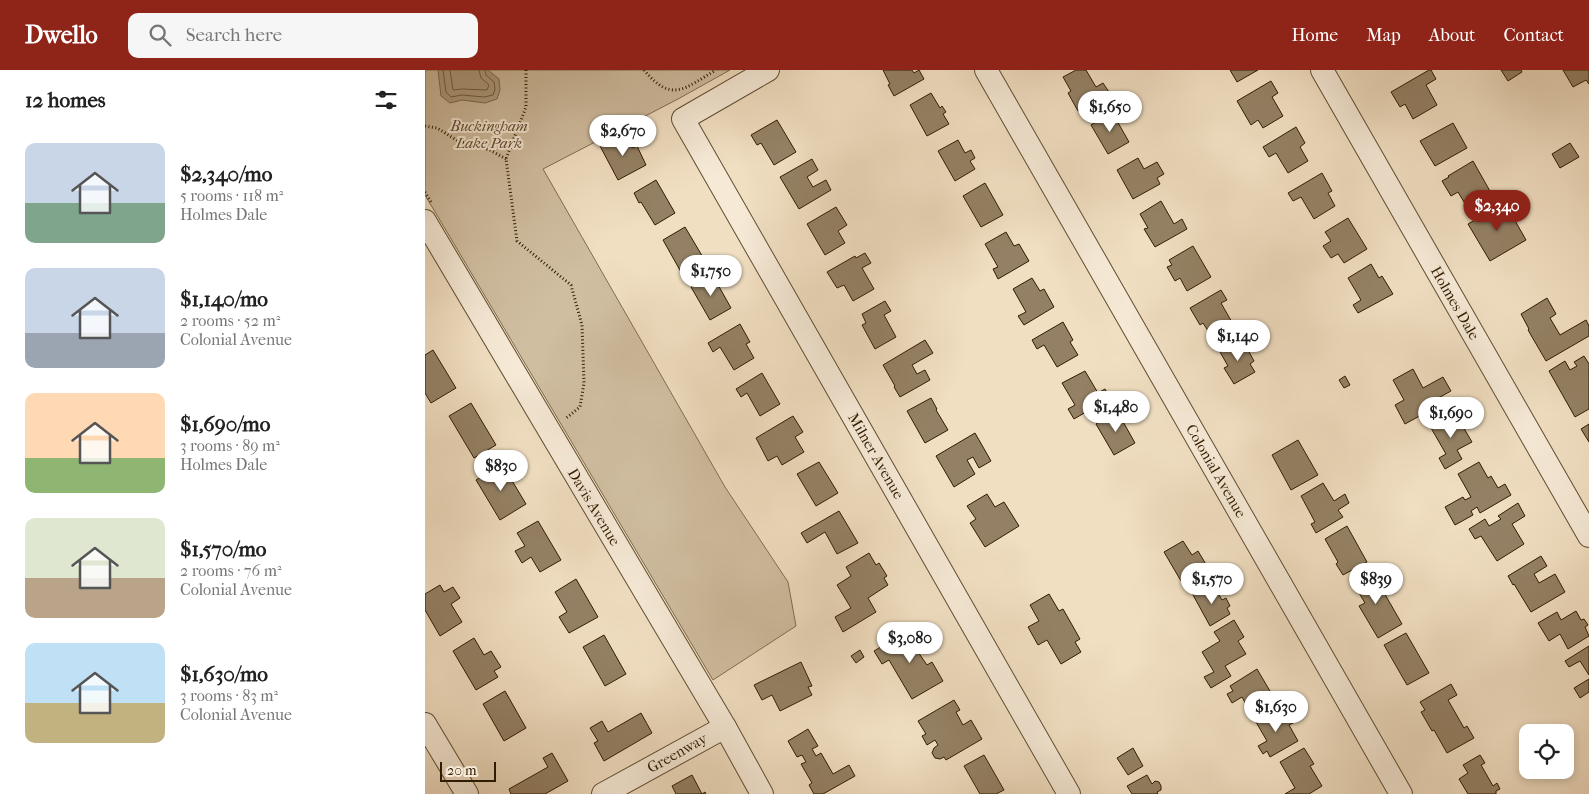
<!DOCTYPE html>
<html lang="en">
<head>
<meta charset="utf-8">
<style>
  :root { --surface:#fff; --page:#f6f6f6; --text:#222; --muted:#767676; --accent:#8f2418 }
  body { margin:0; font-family:"IM FELL French Canon",serif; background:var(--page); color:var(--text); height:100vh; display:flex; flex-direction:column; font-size:19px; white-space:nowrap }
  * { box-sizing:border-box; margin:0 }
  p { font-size:16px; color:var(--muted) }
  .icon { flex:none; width:28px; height:28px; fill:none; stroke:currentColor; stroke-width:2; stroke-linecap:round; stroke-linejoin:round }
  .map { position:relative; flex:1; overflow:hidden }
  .details { display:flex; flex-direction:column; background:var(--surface); width:425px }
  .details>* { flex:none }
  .controls { position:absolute; left:1094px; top:654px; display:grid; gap:10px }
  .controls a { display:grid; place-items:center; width:55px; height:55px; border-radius:10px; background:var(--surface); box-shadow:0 2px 8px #0003; font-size:25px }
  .scale { position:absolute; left:15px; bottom:12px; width:56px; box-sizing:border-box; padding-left:5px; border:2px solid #301c00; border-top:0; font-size:14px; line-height:18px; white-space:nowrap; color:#301c00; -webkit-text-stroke:4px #f6ead7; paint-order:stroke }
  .price { position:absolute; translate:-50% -42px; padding:0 11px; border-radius:18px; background:#fff; color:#222; font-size:16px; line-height:32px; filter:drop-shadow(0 1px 2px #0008) }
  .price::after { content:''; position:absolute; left:50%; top:30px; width:15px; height:11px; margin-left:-8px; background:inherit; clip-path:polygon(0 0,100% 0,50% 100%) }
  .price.active { background:var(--accent); color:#fff }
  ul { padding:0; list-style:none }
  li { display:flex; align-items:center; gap:15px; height:125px; padding:0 25px }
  li span { display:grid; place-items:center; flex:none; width:140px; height:100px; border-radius:10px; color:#555 }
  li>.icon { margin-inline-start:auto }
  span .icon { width:60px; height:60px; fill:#fffc; stroke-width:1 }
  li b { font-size:21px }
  h2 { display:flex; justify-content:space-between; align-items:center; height:60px; padding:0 25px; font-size:21px }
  header { display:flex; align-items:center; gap:30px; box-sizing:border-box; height:70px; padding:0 25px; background:var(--accent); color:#fff }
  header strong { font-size:24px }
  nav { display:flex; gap:28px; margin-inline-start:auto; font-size:18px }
  .search { width:350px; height:45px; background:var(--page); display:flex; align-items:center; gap:12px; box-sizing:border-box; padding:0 18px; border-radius:10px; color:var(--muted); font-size:19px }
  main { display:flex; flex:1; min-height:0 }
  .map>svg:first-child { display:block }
  .green { fill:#d0bea1; stroke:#806d50 }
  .water { fill:#af9d80; stroke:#7c694d }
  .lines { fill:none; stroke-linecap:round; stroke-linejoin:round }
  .shore { stroke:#705c40; stroke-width:1 }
  .building { fill:#948165; stroke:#301c00 }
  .minor-casing { stroke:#604d30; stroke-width:24 }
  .path { stroke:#301c00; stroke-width:3; stroke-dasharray:1 2.5; stroke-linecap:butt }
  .minor { stroke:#f6ead7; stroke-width:22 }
  .labels { text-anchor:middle; stroke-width:4; stroke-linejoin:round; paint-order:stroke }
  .park-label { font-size:15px; font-style:italic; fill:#604d30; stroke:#f6ead7 }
  .street-label { font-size:15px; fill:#301c00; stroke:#f6ead7 }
</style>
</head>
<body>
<header>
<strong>Dwello</strong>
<div class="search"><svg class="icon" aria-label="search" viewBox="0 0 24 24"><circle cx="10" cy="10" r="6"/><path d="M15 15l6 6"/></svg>Search here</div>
<nav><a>Home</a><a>Map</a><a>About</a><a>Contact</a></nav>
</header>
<main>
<section class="details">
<h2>12 homes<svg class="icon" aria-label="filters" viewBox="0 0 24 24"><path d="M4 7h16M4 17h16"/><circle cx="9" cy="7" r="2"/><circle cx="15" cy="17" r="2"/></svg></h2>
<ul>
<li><span style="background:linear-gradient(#c9d6e8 60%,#7fa58c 0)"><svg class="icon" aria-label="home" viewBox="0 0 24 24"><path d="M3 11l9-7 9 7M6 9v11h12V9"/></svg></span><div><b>$2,340/mo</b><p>5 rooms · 118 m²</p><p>Holmes Dale</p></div></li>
<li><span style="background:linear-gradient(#c9d6e8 65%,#9aa5b1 0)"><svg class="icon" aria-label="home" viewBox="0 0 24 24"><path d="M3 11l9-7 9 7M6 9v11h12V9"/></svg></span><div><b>$1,140/mo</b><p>2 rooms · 52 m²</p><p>Colonial Avenue</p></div></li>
<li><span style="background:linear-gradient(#ffd9b3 65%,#8fb573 0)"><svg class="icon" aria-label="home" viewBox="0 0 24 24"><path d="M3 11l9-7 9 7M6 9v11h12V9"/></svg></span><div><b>$1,690/mo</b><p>3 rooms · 89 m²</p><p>Holmes Dale</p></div></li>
<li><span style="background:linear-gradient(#dfe7d0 60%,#b9a48a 0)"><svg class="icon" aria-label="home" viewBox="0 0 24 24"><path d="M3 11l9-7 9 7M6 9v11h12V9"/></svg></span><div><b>$1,570/mo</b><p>2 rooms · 76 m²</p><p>Colonial Avenue</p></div></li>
<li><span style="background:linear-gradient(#bfe0f5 60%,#c2b280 0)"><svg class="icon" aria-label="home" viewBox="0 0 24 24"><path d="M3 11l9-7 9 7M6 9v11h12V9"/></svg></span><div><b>$1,630/mo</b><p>3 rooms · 83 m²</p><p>Colonial Avenue</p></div></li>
</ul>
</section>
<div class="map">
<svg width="1164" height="724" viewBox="0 0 1164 724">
  <rect width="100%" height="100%" fill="#f1dfc2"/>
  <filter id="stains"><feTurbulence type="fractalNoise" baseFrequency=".004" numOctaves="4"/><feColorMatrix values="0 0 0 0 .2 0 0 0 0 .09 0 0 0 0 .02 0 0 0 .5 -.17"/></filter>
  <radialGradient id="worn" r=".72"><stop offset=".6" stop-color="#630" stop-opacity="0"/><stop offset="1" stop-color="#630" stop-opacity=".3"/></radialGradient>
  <polygon class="green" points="0,0 305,0 253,29 118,99 300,417 363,512 371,556 288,610 0,125"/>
  <polygon class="water" points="13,0 63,0 74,9 75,20 72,29 60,33 37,30 25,33 16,26"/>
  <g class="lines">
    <g class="shore">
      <polyline points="18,0 21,22 26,27 37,25 59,27 68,25 70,19 69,12 61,5 60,0"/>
      <polyline points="25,0 28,20 37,19 62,20 64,15 56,8 54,0"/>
    </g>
  </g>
  <g class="building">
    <polygon points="458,0 487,0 489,3 494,0 499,9 469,26 463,15 465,14"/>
    <polygon points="651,0 661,0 671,17 678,13 684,22 653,41 643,23 646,21 638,7"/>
    <polygon points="805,0 833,0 812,12"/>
    <polygon points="1004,0 1006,0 1011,9 1001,15 1012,35 988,49 980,34 975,37 966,22"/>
    <polygon points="1076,0 1096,0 1097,2 1083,11"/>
    <polygon points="1138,0 1164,0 1164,14 1161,10 1148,17"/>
    <polygon points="846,11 853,23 847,27 858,46 838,58 833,50 826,55 812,31"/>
    <polygon points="506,23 515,38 517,36 521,42 518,44 524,54 502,66 485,35"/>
    <polygon points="687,42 704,72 683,84 666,55"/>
    <polygon points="352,50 371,82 349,95 336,73 332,75 326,65"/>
    <polygon points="1028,53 1042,78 1010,96 995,71"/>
    <polygon points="871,57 880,73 875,77 883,91 863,103 851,83 844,87 838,77"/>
    <polygon points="200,64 207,78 212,76 221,95 193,110 175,76"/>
    <polygon points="533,70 540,83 546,80 550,88 545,91 550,99 530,111 513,81"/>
    <polygon points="1145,73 1154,87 1135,98 1127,84"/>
    <polygon points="713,88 719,99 732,92 739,104 732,108 735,114 708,129 692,100"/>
    <polygon points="387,89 393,100 382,107 388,117 401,110 406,120 374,139 355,107"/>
    <polygon points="1048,91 1066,123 1042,137 1033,122 1026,126 1017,111 1024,107 1023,106"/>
    <polygon points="897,103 907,121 903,123 910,136 889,149 876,127 868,131 863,123"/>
    <polygon points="231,110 250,143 230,155 216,132 214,133 209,123"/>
    <polygon points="560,113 578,145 556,157 538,126"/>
    <polygon points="736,131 749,154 757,149 762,159 730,177 719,159 723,158 715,144"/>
    <polygon points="1080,133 1101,170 1065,191 1043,154"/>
    <polygon points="411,137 422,155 413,161 420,173 400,185 382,154"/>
    <polygon points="923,148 942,179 919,193 913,184 906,188 898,176 906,171 900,162"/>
    <polygon points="260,157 279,189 256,202 238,170"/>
    <polygon points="581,162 589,176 594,174 604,191 573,209 568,199 573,197 560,174"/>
    <polygon points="768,176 786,207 762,221 755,208 750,211 742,197 747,195 744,190"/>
    <polygon points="440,183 446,193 437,198 449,219 428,231 419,215 412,218 402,202 430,186 431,188"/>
    <polygon points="946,194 954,208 957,206 968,224 933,243 928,235 936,230 923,208"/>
    <polygon points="287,204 306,238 285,250 266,217"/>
    <polygon points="607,208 615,221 619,219 629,237 599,255 593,246 601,242 588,219"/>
    <polygon points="796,220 802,230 796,233 808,254 787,267 778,253 775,255 765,238"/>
    <polygon points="1122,228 1131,244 1125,248 1135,265 1161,250 1164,256 1164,266 1121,291 1103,260 1104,259 1096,244"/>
    <polygon points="460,231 466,241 459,245 471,267 450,279 437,255 441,253 437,244"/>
    <polygon points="638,252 648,270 645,272 653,285 632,297 619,275 612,279 607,270"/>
    <polygon points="315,254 325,272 321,274 329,288 309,300 295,277 288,282 283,273"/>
    <polygon points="817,269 829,291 825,294 830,302 809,314 799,298 803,296 795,282"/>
    <polygon points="500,270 508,283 487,295 492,304 500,300 505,310 475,327 469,317 470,316 458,295"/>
    <polygon points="8,280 31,318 6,333 0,323 0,285"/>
    <polygon points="1159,286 1164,294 1164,339 1150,347 1124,301 1140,291 1145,300 1152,296 1149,292"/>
    <polygon points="988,299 998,318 1018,307 1026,321 1006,332 1009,338 980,354 970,335 979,330 968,310"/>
    <polygon points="660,301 673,323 680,319 685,328 649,349 643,339 650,335 637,313"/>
    <polygon points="337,303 355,334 335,346 322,323 316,327 311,319"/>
    <polygon points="920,306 925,315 919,318 914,310"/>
    <polygon points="506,328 512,339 511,340 523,360 500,373 482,341"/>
    <polygon points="46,333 71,375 49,388 24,346"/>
    <polygon points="692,341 710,373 689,385 671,354"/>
    <polygon points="1030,343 1047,372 1032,380 1037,389 1020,399 1014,388 1021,384 1006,358"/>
    <polygon points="368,346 378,362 370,367 379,382 357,395 352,386 343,391 331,368"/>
    <polygon points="1164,354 1164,372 1156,359"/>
    <polygon points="550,363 566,391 554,398 548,387 542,390 550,404 529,417 511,386"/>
    <polygon points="873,370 893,405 866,420 847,385"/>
    <polygon points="394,392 413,423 391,436 372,404"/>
    <polygon points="1054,392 1063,408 1066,406 1073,418 1080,414 1086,425 1055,443 1052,437 1046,441 1048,445 1030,455 1020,437 1038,427 1040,430 1046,427 1033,404"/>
    <polygon points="77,394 101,434 75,450 51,410"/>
    <polygon points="898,413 909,431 920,424 924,433 913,440 918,447 891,463 886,454 890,452 876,426"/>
    <polygon points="562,424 570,437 579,432 594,456 560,477 545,453 551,449 542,436"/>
    <polygon points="1093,433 1100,446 1087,454 1099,474 1072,491 1056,466 1050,469 1044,459 1060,449 1064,456 1076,449 1073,446"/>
    <polygon points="414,441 433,473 412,484 400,462 382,473 376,463"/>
    <polygon points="113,451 136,490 115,502 106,487 97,493 90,481 100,476 92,463"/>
    <polygon points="922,456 942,492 918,505 911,494 913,492 900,469"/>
    <polygon points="758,471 767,485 773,481 782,496 756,511 739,482"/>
    <polygon points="444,483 451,495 454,493 462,506 459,508 463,515 443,528 451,542 418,562 410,547 426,538 412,515 426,506 421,497"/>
    <polygon points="1116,486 1122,496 1109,504 1114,513 1130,504 1140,522 1106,542 1089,514 1088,515 1083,506"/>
    <polygon points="946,500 977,554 953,568 934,536 940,533 927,511"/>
    <polygon points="151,509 173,547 144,563 134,547 142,542 130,522"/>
    <polygon points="783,514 790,526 793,523 797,530 801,528 805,536 802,538 805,544 785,556 767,523"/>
    <polygon points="15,515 19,522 28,517 35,528 26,534 37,552 15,566 0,540 0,524"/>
    <polygon points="624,524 634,541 638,539 655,569 650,572 656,582 636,594 622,570 613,575 603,557 614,551 605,535"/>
    <polygon points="1151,541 1156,550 1159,549 1163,555 1160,557 1164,566 1143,579 1135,564 1124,571 1113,553 1132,542 1136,550"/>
    <polygon points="809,550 819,567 813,571 821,584 800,596 806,606 786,618 779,607 789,602 777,582 795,571 789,562"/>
    <polygon points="485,559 497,580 493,582 502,595 507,592 518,611 487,629 464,590 457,594 449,581"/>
    <polygon points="981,563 1004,603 982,615 959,575"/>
    <polygon points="179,565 201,604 180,616 158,577"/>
    <polygon points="49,568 59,585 66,581 76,597 69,601 73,607 51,620 28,581"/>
    <polygon points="1164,576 1164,605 1155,591 1144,597 1140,591"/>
    <polygon points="435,580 439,587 431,593 426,586"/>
    <polygon points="376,592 387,616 383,617 387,625 355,641 347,625 337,630 329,615"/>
    <polygon points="832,599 852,633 828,647 817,627 807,633 802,624 808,621 805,616"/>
    <polygon points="1164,609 1164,622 1155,628 1149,618"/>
    <polygon points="1026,614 1032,625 1023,630 1039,658 1042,656 1049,668 1022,683 1009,660 1007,661 996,642 1000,640 995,632"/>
    <polygon points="80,621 101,658 79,671 58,634"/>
    <polygon points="529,630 535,640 531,642 538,655 546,650 557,669 521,690 519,687 515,689 510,688 507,683 509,678 513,675 510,670 502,675 497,666 501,664 493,651"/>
    <polygon points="855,639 859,647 863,645 868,653 864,655 873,671 845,687 842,681 838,684 833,676 842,671 831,652"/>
    <polygon points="216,643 227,663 179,691 169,673 173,671 165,658 177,651 183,662"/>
    <polygon points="383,659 393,676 387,679 391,686 396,683 408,704 424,695 430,706 398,724 389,724 384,715 387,713 376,694 381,692 377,685 372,687 363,671"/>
    <polygon points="708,678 718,696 703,705 692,688"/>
    <polygon points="879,678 889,694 885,696 897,716 884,724 860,724 870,718 855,692"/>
    <polygon points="127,683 143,711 120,724 86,724 84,719 123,697 118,688"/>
    <polygon points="559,685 579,720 571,724 555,724 539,696"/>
    <polygon points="1055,685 1060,693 1056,695 1068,716 1072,713 1075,719 1071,721 1071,724 1043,724 1034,709 1043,703 1038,695"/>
    <polygon points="267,705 277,724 280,722 281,724 251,724 247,716"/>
    <polygon points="722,705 727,714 730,711 734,712 736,716 736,720 732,722 733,724 707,724 702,716"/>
  </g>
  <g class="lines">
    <defs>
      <g id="minor">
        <polyline points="343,0 258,49 644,724"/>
        <polyline points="561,0 976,724"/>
        <polyline points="897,0 1164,466"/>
        <polyline points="0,151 300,657 337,724"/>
        <polyline points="0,654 42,724"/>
        <polyline points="178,724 300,657"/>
      </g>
    </defs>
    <use href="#minor" class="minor-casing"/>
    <g class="path">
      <polyline points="101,0 101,37 81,89 92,171 146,215 157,255 159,313 155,337 140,349"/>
      <path d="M219 0C247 34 260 18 291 0"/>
      <polyline points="0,56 12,58 33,71 65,80 81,89"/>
      <polyline points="0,122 6,132"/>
    </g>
    <use href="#minor" class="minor"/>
  </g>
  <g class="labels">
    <g class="park-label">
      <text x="64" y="61">Buckingham<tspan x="64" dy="17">Lake Park</tspan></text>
    </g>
    <g class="street-label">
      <text transform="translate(1030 233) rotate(60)" y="5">Holmes Dale</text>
      <text transform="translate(451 386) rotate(60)" y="5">Milner Avenue</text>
      <text transform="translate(791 401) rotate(60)" y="5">Colonial Avenue</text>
      <text transform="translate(169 437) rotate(59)" y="5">Davis Avenue</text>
      <text transform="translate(252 683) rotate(-29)" y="5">Greenway</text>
    </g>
  </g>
  <rect width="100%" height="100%" filter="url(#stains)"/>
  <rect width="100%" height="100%" fill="url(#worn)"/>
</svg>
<div class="controls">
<a><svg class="icon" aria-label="locate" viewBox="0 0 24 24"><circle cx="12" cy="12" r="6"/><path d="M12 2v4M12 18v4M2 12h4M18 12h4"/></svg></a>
</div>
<div class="scale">20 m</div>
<b class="price" style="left:685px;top:63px">$1,650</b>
<b class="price" style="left:198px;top:87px">$2,670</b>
<b class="price active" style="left:1072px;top:162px">$2,340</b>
<b class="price" style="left:286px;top:227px">$1,750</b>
<b class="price" style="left:813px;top:292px">$1,140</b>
<b class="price" style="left:691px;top:363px">$1,480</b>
<b class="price" style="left:1026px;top:369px">$1,690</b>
<b class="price" style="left:76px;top:422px">$830</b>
<b class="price" style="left:787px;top:535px">$1,570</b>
<b class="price" style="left:951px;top:535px">$839</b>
<b class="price" style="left:485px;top:594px">$3,080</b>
<b class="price" style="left:851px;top:663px">$1,630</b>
</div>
</main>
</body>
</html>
